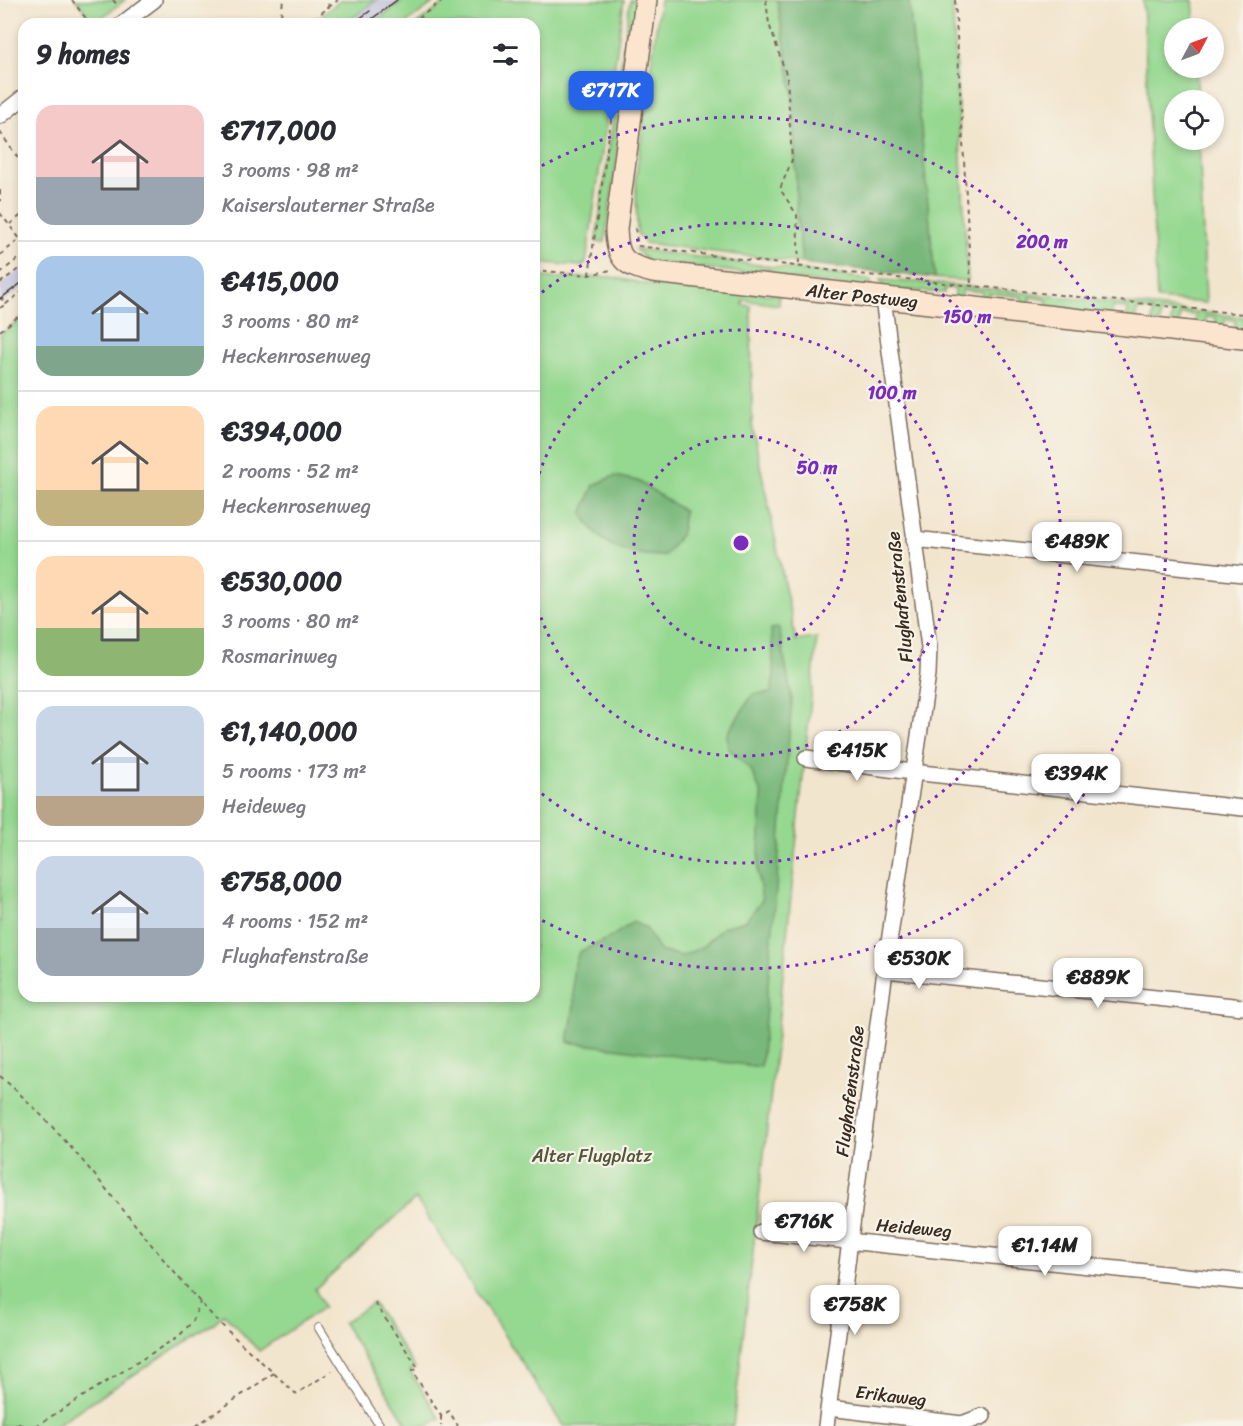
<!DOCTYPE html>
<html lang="en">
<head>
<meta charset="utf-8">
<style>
  :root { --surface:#fff; --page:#f7f7f7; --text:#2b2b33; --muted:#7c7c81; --line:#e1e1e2; --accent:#2563eb }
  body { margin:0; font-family:Sriracha,sans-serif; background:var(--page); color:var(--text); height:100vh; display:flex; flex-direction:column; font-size:22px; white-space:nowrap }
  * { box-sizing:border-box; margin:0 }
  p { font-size:20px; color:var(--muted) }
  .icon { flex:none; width:33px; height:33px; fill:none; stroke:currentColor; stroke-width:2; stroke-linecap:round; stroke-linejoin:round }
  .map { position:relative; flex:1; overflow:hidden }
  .sheet { position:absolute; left:18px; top:18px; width:522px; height:984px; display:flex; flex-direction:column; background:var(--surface); border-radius:18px; box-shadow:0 3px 9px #0003 }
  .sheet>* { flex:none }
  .needle { width:39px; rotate:49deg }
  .fabs { position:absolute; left:1164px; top:18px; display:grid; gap:12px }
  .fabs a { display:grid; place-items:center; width:60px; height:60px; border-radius:50%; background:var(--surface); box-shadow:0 3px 9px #0003; font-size:30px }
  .price { position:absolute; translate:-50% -51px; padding:0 14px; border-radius:12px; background:#fff; color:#222; font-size:20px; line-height:39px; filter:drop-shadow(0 2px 3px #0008) }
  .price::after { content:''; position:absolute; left:50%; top:36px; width:18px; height:14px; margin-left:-9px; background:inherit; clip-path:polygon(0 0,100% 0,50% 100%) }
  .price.active { background:var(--accent); color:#fff }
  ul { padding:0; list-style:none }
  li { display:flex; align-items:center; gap:18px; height:150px; padding:0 18px }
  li+li { border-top:2px solid var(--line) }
  li span { display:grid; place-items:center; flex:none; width:168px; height:120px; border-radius:18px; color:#555 }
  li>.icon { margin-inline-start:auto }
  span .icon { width:72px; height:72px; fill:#fffc; stroke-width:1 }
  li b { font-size:26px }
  h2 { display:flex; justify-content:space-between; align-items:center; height:72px; padding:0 18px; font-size:26px }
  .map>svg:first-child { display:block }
  .industrial { fill:#c0c2dd }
  .green { fill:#95d890; stroke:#688157; stroke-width:1.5 }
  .forest { fill:#78b87a; stroke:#5a714c; stroke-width:1.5 }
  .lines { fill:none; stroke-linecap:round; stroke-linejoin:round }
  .service-casing { stroke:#7b6b5c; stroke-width:10 }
  .minor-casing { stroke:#7b6b5c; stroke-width:18 }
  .secondary-casing { stroke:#7b6b5c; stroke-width:24 }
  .path { stroke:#7b6b5c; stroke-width:2; stroke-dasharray:4.5 4.5; stroke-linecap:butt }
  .service { stroke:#fff; stroke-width:8 }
  .minor { stroke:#fff; stroke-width:15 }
  .secondary { stroke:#fbe5cf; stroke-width:21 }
  .tram { stroke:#3b2a1e; stroke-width:1.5 }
  .ring { fill:none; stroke:#7b2cbf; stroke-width:3; stroke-dasharray:3 6 }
  .labels { text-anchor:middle; stroke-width:4.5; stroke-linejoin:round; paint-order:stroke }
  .street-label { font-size:18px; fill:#3b2a1e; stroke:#f7f3e8 }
  .park-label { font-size:18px; fill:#52563a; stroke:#f7f3e8 }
  .centre { fill:#7b2cbf; stroke:#f7f3e8; stroke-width:3 }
  .ring-label { font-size:18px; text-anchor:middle; font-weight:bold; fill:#7b2cbf; stroke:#f7f3e8; stroke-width:4.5; stroke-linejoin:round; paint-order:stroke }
</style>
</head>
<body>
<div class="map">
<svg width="1243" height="1426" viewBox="0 0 1243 1426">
  <rect width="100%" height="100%" fill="#f7f3e8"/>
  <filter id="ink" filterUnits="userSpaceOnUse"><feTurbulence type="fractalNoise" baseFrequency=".0167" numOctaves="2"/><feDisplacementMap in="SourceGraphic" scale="12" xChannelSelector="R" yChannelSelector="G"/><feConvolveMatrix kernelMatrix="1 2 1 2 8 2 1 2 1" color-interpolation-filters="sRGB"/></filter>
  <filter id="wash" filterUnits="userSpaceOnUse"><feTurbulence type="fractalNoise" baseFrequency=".008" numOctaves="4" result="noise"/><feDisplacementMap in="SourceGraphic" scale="24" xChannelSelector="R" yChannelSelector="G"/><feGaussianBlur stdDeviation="1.35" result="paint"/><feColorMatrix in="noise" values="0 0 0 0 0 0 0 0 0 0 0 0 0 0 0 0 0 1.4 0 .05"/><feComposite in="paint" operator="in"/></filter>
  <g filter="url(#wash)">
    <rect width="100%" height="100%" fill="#f2e5ce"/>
    <g class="industrial">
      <polygon points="376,0 404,0 372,24 344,24"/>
      <polygon points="24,267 24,287 0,304 0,285"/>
    </g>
    <g class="green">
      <polygon points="76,0 125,0 94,23"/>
      <polygon points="341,0 376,0 344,24 311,24"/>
      <polygon points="404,0 437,0 405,24 372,24"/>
      <polygon points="449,0 624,0 586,263 581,266 534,262 534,24 417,24"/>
      <polygon points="630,0 636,0 635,26 605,242 596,242"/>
      <polygon points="660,0 777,0 793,93 797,215 802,263 645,243 637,233 636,176"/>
      <polygon points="909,0 952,0 968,281 933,278"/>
      <polygon points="1143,0 1193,0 1195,28 1174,28 1174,68 1196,68 1198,100 1174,100 1174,140 1199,140 1206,303 1157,299"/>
      <polygon points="635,249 867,279 871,282 872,289 648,261"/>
      <polygon points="534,276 553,278 611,277 646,284 779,295 779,305 743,300 743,305 751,306 752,425 796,641 817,638 772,1084 733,1426 563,1426 416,1199 315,1289 324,1307 259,1351 224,1314 213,1324 54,1426 0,1426 0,335 24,316 24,996 534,996"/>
      <polygon points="880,280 944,284 1243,317 1243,332 1235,331 1235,320 1225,319 1224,330 1216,329 1216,318 1206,317 1205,329 1194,327 1196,315 1180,314 1179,325 1171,325 1172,313 1161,312 1160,323 1152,323 1153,311 1138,309 1136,321 1127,320 1128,308 1113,307 1111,318 1047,310 1047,300 1030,297 1029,308 1023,308 1022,297 989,293 988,303 982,303 982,292 962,290 961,300 955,300 955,289 945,288 944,293 908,290 886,293"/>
      <polygon points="373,1303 415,1368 410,1371 440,1418 428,1426 408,1426 343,1323"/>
    </g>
    <g class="forest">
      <polygon points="777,0 909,0 935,278 802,263 797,215 793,94"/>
      <path d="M614 476 638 481 684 511 681 534 665 556C625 555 604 550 582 514L594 485Z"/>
      <polygon points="779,628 792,700 761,1067 568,1042 574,1006 573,970 579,952 611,937 633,922 646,928 659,951 682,956 702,947 723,927 745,921 762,901 758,873 762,795 751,770 728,748 727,734 753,694 771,693 774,676 771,629"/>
    </g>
  </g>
  <g filter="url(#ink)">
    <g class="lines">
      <defs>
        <polyline id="service" points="319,1328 380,1426"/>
        <g id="minor">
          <polyline points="122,24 154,0"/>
          <polyline points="0,116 24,97"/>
          <polyline points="914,539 1243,574"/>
          <polyline points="806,758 912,772 1243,808"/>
          <polyline points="885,970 1243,1007"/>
          <polyline points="761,1232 1243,1282"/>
          <polyline points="829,1408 962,1424 983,1416"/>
          <polyline points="826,1426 885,970 928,674 929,647 883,298"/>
        </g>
        <path id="secondary" d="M646 0 616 229C617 259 624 265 653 272L1243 338"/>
      </defs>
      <use href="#service" class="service-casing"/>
      <use href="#minor" class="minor-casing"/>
      <use href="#secondary" class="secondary-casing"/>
      <g class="path">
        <polyline points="72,0 90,24"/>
        <polyline points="113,0 119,7"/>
        <polyline points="766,0 769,24 787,77 792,160 780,189 797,215 799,265"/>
        <polyline points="955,0 971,285"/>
        <polyline points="328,8 329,0"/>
        <polyline points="280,24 283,0"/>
        <polyline points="307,24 338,0"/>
        <polyline points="411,24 443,0"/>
        <polyline points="0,132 24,167"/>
        <polyline points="0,190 0,202"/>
        <polyline points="0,213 20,239"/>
        <polyline points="10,224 24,213"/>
        <polyline points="635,228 638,246"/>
        <polyline points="638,246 858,274 1243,314"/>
        <polyline points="0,255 24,236"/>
        <polyline points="534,270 589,275 611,270"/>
        <polyline points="0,273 24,254"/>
        <polyline points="589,275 612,114"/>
        <polyline points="0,283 24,265"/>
        <polyline points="0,297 6,304 24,290"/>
        <polyline points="0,308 6,304"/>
        <polyline points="0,331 24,312"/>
        <path d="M0 1076C76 1142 133 1227 200 1302 229 1335 264 1363 296 1394L332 1371"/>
        <polyline points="375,1303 418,1368 412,1371 441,1416 449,1411 458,1426"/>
        <polyline points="441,1416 441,1426"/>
        <polyline points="18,1423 22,1426"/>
        <polyline points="36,1426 179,1336 193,1321 200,1302"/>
        <polyline points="196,1426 274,1373"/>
      </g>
      <use href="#service" class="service"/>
      <use href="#minor" class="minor"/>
      <use href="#secondary" class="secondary"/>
      <g class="tram">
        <polyline points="352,24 370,11"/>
        <polyline points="365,24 397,0"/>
        <polyline points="0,299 24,281"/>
      </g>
    </g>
  </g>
  <g class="ring">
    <circle cx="741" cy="543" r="107"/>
    <path d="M534 491A213 213 0 1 1 534 595"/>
    <path d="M535 298A320 320 0 1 1 535 788"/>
    <path d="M534 170A426 426 0 1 1 534 916"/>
  </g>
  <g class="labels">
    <g class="street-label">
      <text transform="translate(862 296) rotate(6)" y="6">Alter Postweg</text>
      <text transform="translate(900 597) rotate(-96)" y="6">Flughafenstraße</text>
      <text transform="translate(850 1091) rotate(-83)" y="6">Flughafenstraße</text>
      <text transform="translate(914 1228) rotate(5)" y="6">Heideweg</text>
      <text transform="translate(891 1396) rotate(7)" y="6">Erikaweg</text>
    </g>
    <g class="park-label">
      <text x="592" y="1162">Alter Flugplatz</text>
    </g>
  </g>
  <circle cx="741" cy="543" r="9" class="centre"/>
  <g class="ring-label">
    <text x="1042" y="248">200 m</text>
    <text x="967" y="323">150 m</text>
    <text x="892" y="399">100 m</text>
    <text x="817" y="474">50 m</text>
  </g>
</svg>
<div class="fabs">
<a><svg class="needle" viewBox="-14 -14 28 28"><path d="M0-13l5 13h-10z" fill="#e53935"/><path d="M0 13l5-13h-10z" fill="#7c7c81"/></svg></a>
<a><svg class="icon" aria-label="locate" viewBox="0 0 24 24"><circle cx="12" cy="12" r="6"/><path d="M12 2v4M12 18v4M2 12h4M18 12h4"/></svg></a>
</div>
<b class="price active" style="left:611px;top:122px">€717K</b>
<b class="price" style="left:1077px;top:573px">€489K</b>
<b class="price" style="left:857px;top:782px">€415K</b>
<b class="price" style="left:1076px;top:805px">€394K</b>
<b class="price" style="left:919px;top:990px">€530K</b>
<b class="price" style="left:1098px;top:1009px">€889K</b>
<b class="price" style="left:804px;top:1253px">€716K</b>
<b class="price" style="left:1045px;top:1277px">€1.14M</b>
<b class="price" style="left:855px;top:1336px">€758K</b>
<section class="sheet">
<h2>9 homes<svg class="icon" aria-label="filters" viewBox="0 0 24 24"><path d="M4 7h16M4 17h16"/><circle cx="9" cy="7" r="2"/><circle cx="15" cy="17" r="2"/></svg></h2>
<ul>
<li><span style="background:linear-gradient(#f6c9c9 60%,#9aa5b1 0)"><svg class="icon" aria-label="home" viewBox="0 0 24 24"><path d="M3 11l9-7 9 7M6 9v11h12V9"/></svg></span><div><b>€717,000</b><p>3 rooms · 98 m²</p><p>Kaiserslauterner Straße</p></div></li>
<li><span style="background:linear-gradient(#a9c7e8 75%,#7fa58c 0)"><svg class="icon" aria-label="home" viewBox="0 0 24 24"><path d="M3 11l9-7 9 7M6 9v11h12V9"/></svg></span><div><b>€415,000</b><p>3 rooms · 80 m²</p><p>Heckenrosenweg</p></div></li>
<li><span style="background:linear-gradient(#ffd9b3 70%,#c2b280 0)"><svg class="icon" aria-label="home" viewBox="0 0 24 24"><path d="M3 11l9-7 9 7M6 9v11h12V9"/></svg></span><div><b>€394,000</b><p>2 rooms · 52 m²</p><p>Heckenrosenweg</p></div></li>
<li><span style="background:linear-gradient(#ffd9b3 60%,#8fb573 0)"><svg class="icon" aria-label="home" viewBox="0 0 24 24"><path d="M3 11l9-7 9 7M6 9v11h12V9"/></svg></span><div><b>€530,000</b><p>3 rooms · 80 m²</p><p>Rosmarinweg</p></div></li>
<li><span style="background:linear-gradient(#c9d6e8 75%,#b9a48a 0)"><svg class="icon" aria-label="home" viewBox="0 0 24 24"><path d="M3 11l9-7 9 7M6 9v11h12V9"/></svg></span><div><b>€1,140,000</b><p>5 rooms · 173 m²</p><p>Heideweg</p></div></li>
<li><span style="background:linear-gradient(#c9d6e8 60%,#9aa5b1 0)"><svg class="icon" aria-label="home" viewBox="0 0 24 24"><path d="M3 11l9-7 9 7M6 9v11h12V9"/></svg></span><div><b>€758,000</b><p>4 rooms · 152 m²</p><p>Flughafenstraße</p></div></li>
</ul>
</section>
</div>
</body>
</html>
